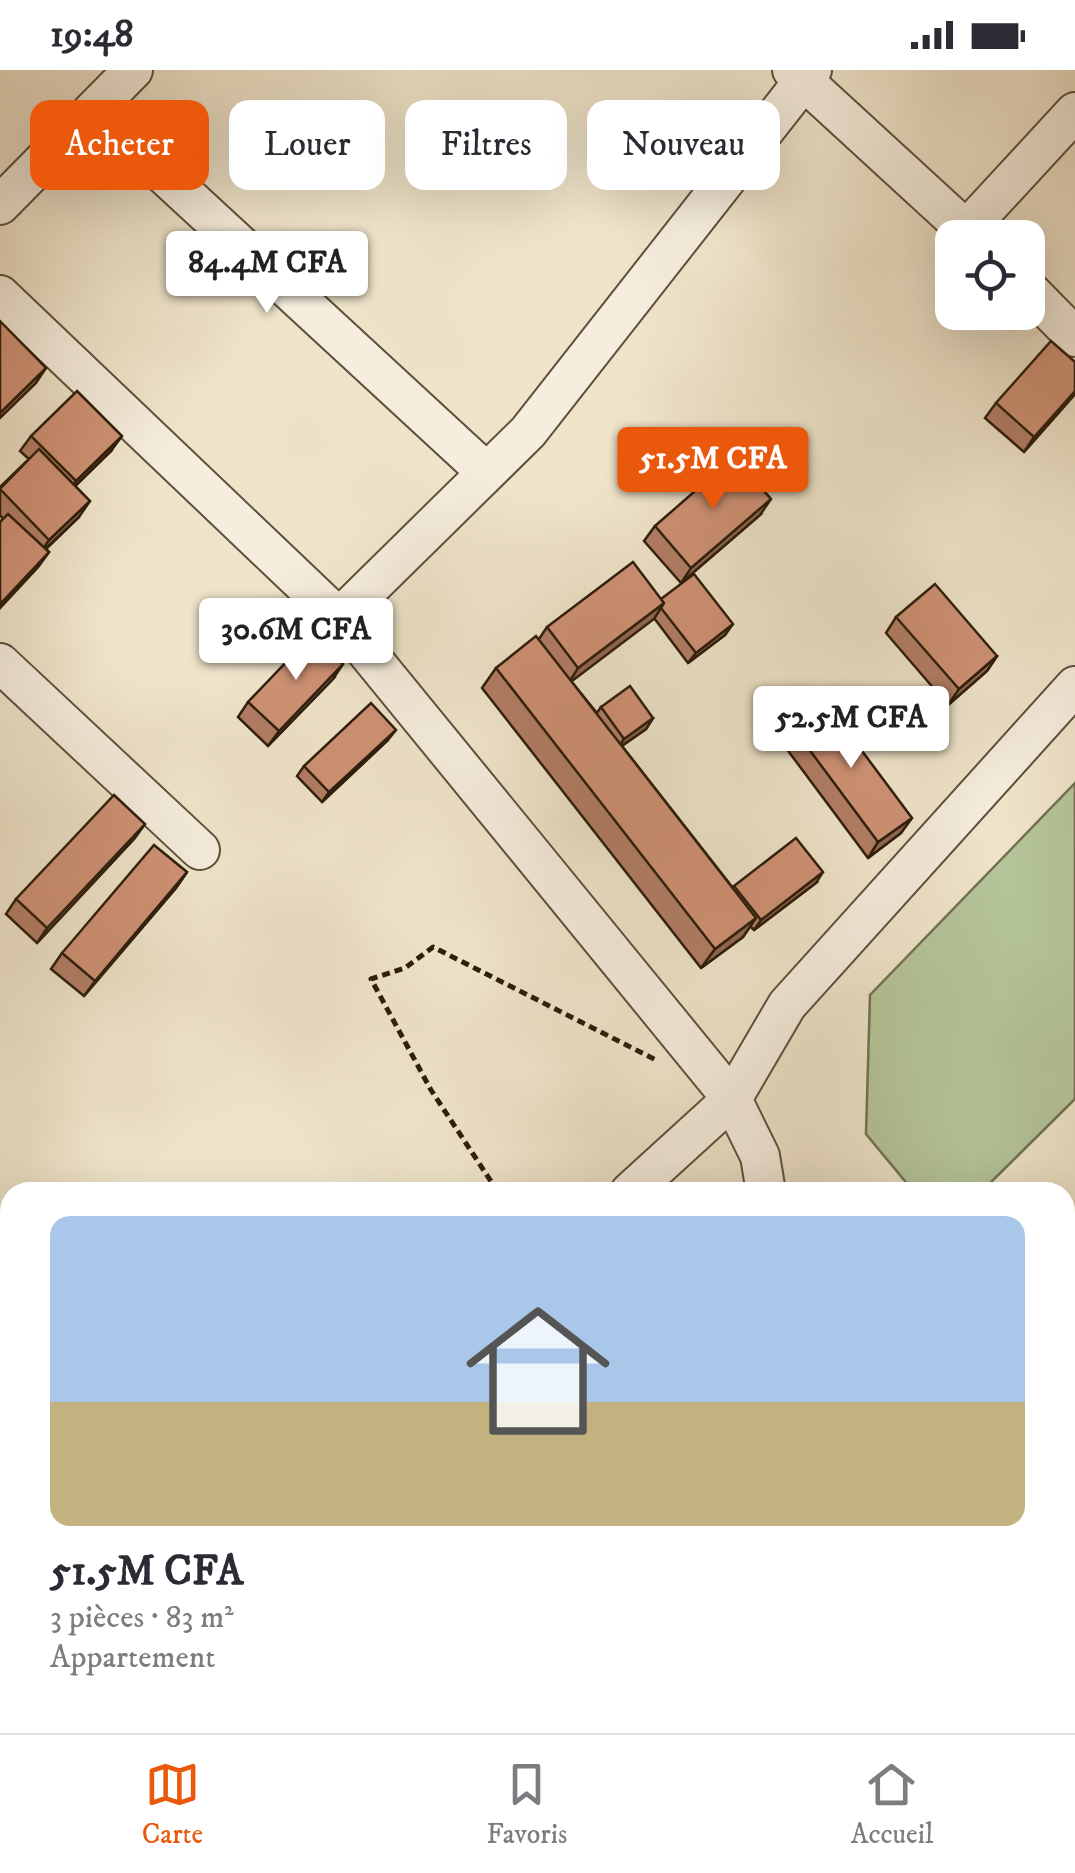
<!DOCTYPE html>
<html lang="fr">
<head>
<meta charset="utf-8">
<style>
  :root { --surface:#fff; --page:#f7f7f7; --text:#2b2b33; --muted:#7c7c81; --line:#e1e1e2; --accent:#ea580c }
  body { margin:0; font-family:"IM FELL DW Pica",serif; background:var(--page); color:var(--text); height:100vh; display:flex; flex-direction:column; font-size:38px; white-space:nowrap }
  * { box-sizing:border-box; margin:0 }
  p { font-size:32px; color:var(--muted) }
  .icon { flex:none; width:55px; height:55px; fill:none; stroke:currentColor; stroke-width:2; stroke-linecap:round; stroke-linejoin:round }
  .map { position:relative; flex:1; overflow:hidden }
  .side { position:absolute; left:0px; top:1112px; width:1075px; height:552px; display:flex; flex-direction:column; background:var(--surface); border-radius:30px 30px 0 0; box-shadow:0 10px 40px #0002 }
  .side>* { flex:none }
  .banner { position:absolute; left:30px; top:30px; width:1015px; height:90px; display:flex; gap:20px }
  .tools { position:absolute; left:935px; top:150px; display:grid; gap:20px }
  .tools a { display:grid; place-items:center; width:110px; height:110px; border-radius:20px; background:var(--surface); box-shadow:0 10px 40px #0002; font-size:50px }
  .price { position:absolute; translate:-50% -85px; padding:0 22px; border-radius:10px; background:#fff; color:#222; font-size:32px; line-height:65px; filter:drop-shadow(0 2px 5px #0008) }
  .price::after { content:''; position:absolute; left:50%; top:60px; width:30px; height:22px; margin-left:-15px; background:inherit; clip-path:polygon(0 0,100% 0,50% 100%) }
  .price.active { background:var(--accent); color:#fff }
  ul { padding:0; list-style:none }
  li { display:grid; align-content:center; gap:20px; height:530px; padding:0 50px }
  li+li { border-top:2px solid var(--line) }
  li span { display:grid; place-items:center; height:310px; border-radius:20px; color:#555 }
  li>.icon { margin-inline-start:auto }
  span .icon { width:180px; height:180px; fill:#fffc; stroke-width:1 }
  li b { font-size:42px }
  .pill { padding:0 35px; border-radius:20px; background:var(--surface); box-shadow:0 10px 40px #0002; font-size:35px; line-height:90px }
  .pill.active { background:var(--accent); color:#fff }
  .status { display:flex; justify-content:space-between; align-items:center; height:70px; padding:0 50px; background:var(--surface); direction:ltr }
  .status svg { height:28px; fill:currentColor }
  .tab-bar { display:flex; justify-content:space-around; align-items:center; height:140px; border-top:2px solid var(--line); background:var(--surface); font-size:28px; color:var(--muted) }
  .tab-bar a { display:grid; justify-items:center; gap:5px }
  .tab-bar .active { color:var(--accent) }
  .map>svg:first-child { display:block }
  .green { fill:#b5c59a; stroke:#717153; stroke-width:2.5 }
  .lines { fill:none; stroke-linecap:round; stroke-linejoin:round }
  .minor-casing { stroke:#5e4f3c; stroke-width:42 }
  .path { stroke:#2d1d0c; stroke-width:5; stroke-dasharray:8 5; stroke-linecap:butt }
  .minor { stroke:#f5eddd; stroke-width:38 }
  .wall { fill:#b17d64; stroke:#2d1d0c; stroke-width:2.5 }
  .shaded-wall { fill:#906651; stroke:#2d1d0c; stroke-width:2.5 }
  .building { fill:#ce9174; stroke:#2d1d0c; stroke-width:2.5 }
</style>
</head>
<body>
<div class="status"><b>19:48</b><svg viewBox="0 0 49 12"><path d="M0 12V9h3v3zM5 12V6h3v6zM10 12V3h3v9zM15 12V0h3v12zM26 1h20v11H26zM47 4h2v5h-2z"/></svg></div>
<div class="map">
<svg width="1075" height="1663" viewBox="0 0 1075 1663">
  <rect width="100%" height="100%" fill="#efe4ca"/>
  <filter id="stains"><feTurbulence type="fractalNoise" baseFrequency=".002" numOctaves="4"/><feColorMatrix values="0 0 0 0 .2 0 0 0 0 .09 0 0 0 0 .02 0 0 0 .5 -.17"/></filter>
  <radialGradient id="worn" r=".72"><stop offset=".6" stop-color="#630" stop-opacity="0"/><stop offset="1" stop-color="#630" stop-opacity=".3"/></radialGradient>
  <polygon class="green" points="1075,713 1075,1029 981,1122 914,1122 866,1064 870,925"/>
  <g class="lines">
    <defs>
      <g id="minor">
        <polyline points="792,0 975,168"/>
        <polyline points="95,41 486,402"/>
        <polyline points="0,135 133,0"/>
        <polyline points="967,159 1075,42"/>
        <polyline points="1028,219 1075,267"/>
        <polyline points="0,225 339,548 732,1029 760,1086 766,1122"/>
        <polyline points="339,548 528,362 812,0"/>
        <polyline points="0,593 200,780"/>
        <polyline points="630,1122 732,1029 787,935 1075,616"/>
        <polyline points="343,1663 349,1655"/>
      </g>
    </defs>
    <use href="#minor" class="minor-casing"/>
    <polyline class="path" points="498,1122 431,1020 371,909 405,898 433,877 658,991"/>
    <use href="#minor" class="minor"/>
  </g>
  <g class="wall">
    <polygon points="1075,292 1075,324 1024,382 985,348 996,333"/>
    <polygon points="31,366 111,381 75,416 79,447 46,479 49,482 38,497 0,538 0,452 3,449 0,445 0,417 29,389 20,381"/>
    <polygon points="760,445 681,513 644,471 655,456"/>
    <polygon points="661,529 725,565 688,593 654,548 571,611 597,643 601,637 653,648 646,659 622,676 733,818 734,816 816,813 754,860 750,856 743,867 701,898 482,618 496,598 539,569 547,557"/>
    <polygon points="896,547 997,586 987,601 948,635 886,563"/>
    <polygon points="333,609 268,676 238,647 248,632"/>
    <polygon points="791,655 901,763 868,788 780,670"/>
    <polygon points="388,670 322,732 297,706 304,696"/>
    <polygon points="145,754 134,769 37,873 6,844 16,829"/>
    <polygon points="187,802 176,818 84,926 51,899 62,883"/>
  </g>
  <g class="shaded-wall">
    <polygon points="46,298 36,313 0,348 0,343"/>
    <polygon points="1075,321 1075,324 1024,382 1034,367"/>
    <polygon points="122,366 111,381 65,426 76,411"/>
    <polygon points="771,429 760,445 681,513 691,498"/>
    <polygon points="90,431 79,447 39,485 49,470"/>
    <polygon points="49,482 38,497 0,538 0,535"/>
    <polygon points="664,533 654,549 568,614 578,598"/>
    <polygon points="733,554 725,565 688,593 696,583"/>
    <polygon points="997,586 987,601 948,635 959,619"/>
    <polygon points="343,594 333,609 268,676 279,661"/>
    <polygon points="653,648 646,659 617,679 624,669"/>
    <polygon points="396,660 388,670 322,732 329,722"/>
    <polygon points="912,748 901,763 868,788 878,772"/>
    <polygon points="145,754 134,769 37,873 47,858"/>
    <polygon points="187,802 176,818 84,926 95,911"/>
    <polygon points="823,802 816,813 754,860 761,850"/>
    <polygon points="756,848 743,867 701,898 715,879"/>
  </g>
  <g class="building">
    <polygon points="0,251 46,298 0,343"/>
    <polygon points="1051,271 1075,292 1075,321 1034,367 996,333"/>
    <polygon points="77,321 122,366 76,411 31,366"/>
    <polygon points="39,379 90,431 49,470 0,419"/>
    <polygon points="734,387 771,429 691,498 655,456"/>
    <polygon points="8,444 49,482 2,532 0,531 0,452"/>
    <polygon points="633,492 664,533 578,598 547,557"/>
    <polygon points="694,504 733,554 696,583 661,538 664,533 661,529"/>
    <polygon points="935,514 997,586 959,619 896,547"/>
    <polygon points="313,564 343,594 279,661 248,632"/>
    <polygon points="536,566 756,848 715,879 496,598"/>
    <polygon points="630,616 653,648 624,669 601,637"/>
    <polygon points="824,630 912,748 878,772 791,655"/>
    <polygon points="371,633 396,660 329,722 304,696"/>
    <polygon points="114,725 145,754 47,858 16,829"/>
    <polygon points="796,768 823,802 761,850 734,816"/>
    <polygon points="154,775 187,802 95,911 62,883"/>
  </g>
  <rect width="100%" height="100%" filter="url(#stains)"/>
  <rect width="100%" height="100%" fill="url(#worn)"/>
</svg>
<div class="tools">
<a><svg class="icon" aria-label="locate" viewBox="0 0 24 24"><circle cx="12" cy="12" r="6"/><path d="M12 2v4M12 18v4M2 12h4M18 12h4"/></svg></a>
</div>
<b class="price" style="left:267px;top:246px">84.4M CFA</b>
<b class="price active" style="left:713px;top:442px">51.5M CFA</b>
<b class="price" style="left:296px;top:613px">30.6M CFA</b>
<b class="price" style="left:851px;top:701px">52.5M CFA</b>
<div class="banner">
<a class="pill active">Acheter</a>
<a class="pill">Louer</a>
<a class="pill">Filtres</a>
<a class="pill">Nouveau</a>
</div>
<section class="side">
<ul>
<li><span style="background:linear-gradient(#a9c7e8 60%,#c2b280 0)"><svg class="icon" aria-label="home" viewBox="0 0 24 24"><path d="M3 11l9-7 9 7M6 9v11h12V9"/></svg></span><div><b>51.5M CFA</b><p>3 pièces · 83 m²</p><p>Appartement</p></div></li>
</ul>
</section>
</div>
<nav class="tab-bar">
<a class="active"><svg class="icon" aria-label="map" viewBox="0 0 24 24"><path d="M3 6l6-2 6 2 6-2v14l-6 2-6-2-6 2zM9 4v14M15 6v14"/></svg>Carte</a>
<a><svg class="icon" aria-label="saved" viewBox="0 0 24 24"><path d="M7 4h10v16l-5-4-5 4z"/></svg>Favoris</a>
<a><svg class="icon" aria-label="home" viewBox="0 0 24 24"><path d="M3 11l9-7 9 7M6 9v11h12V9"/></svg>Accueil</a>
</nav>
</body>
</html>
